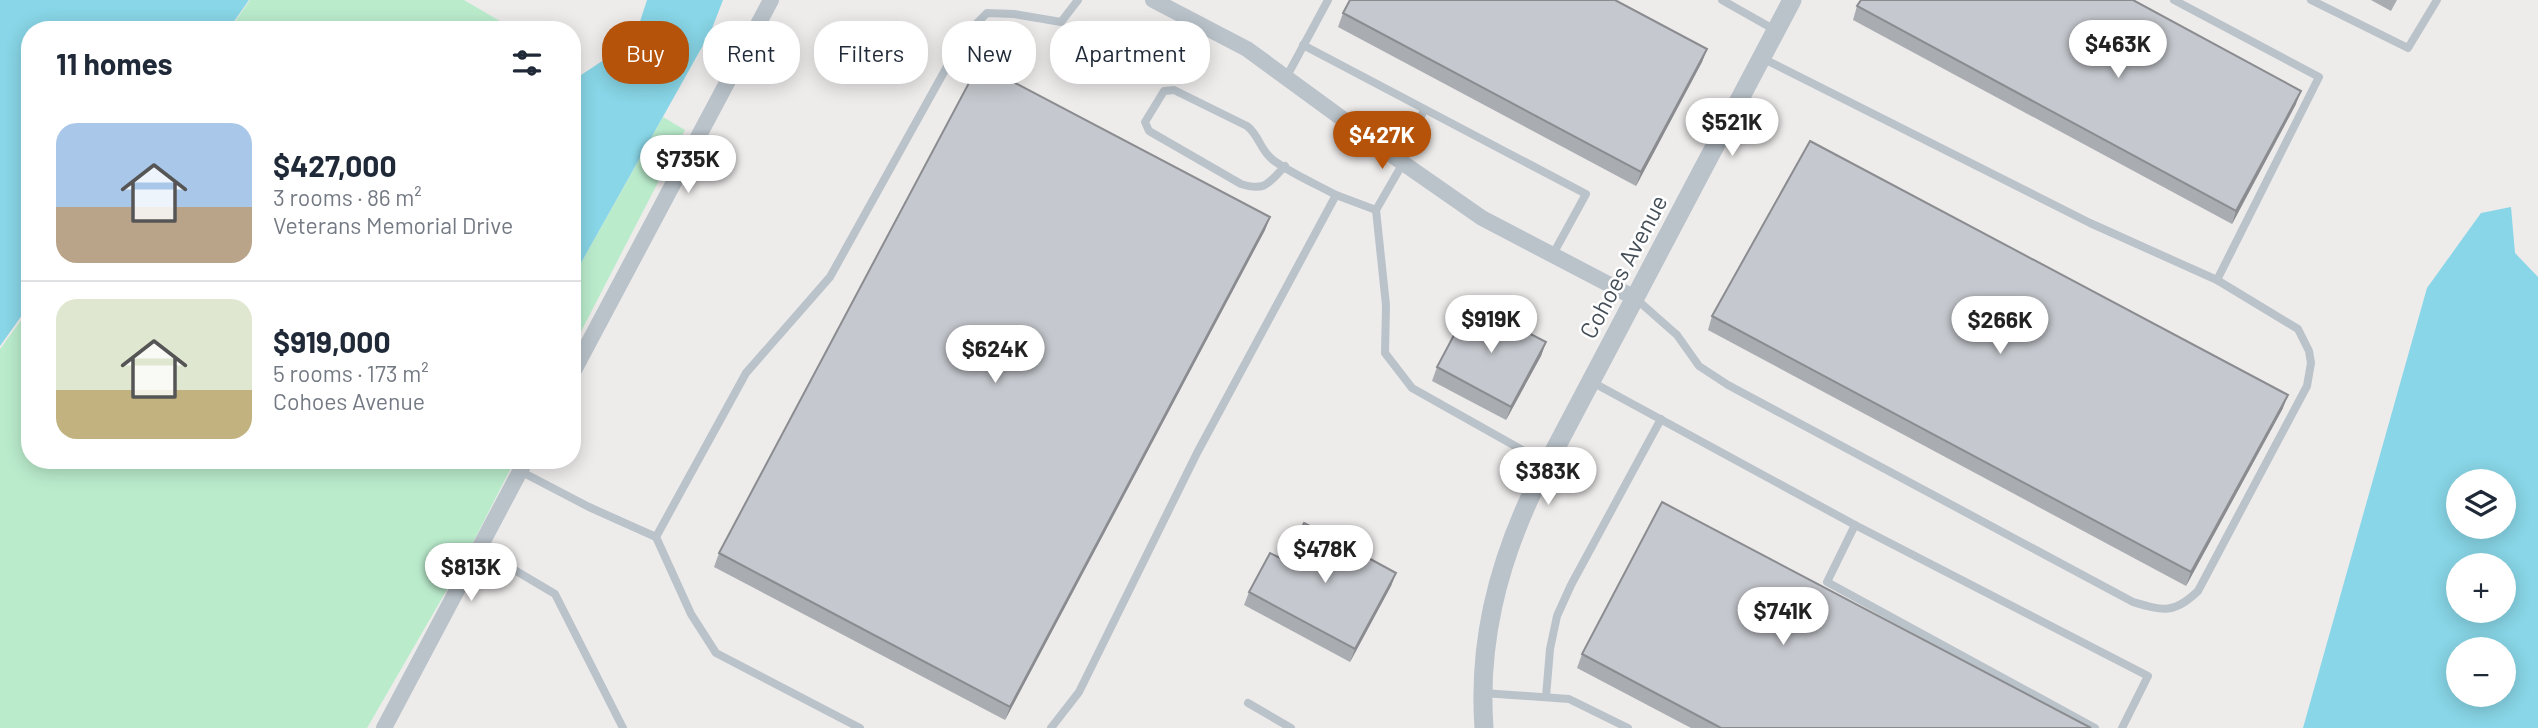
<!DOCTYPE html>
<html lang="en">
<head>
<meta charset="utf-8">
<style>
  :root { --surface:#fff; --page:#f6f6f7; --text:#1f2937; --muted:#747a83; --line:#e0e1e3; --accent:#b45309 }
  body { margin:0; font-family:Barlow,sans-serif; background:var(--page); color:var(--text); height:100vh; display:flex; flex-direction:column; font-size:26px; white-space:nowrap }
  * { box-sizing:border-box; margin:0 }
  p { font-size:23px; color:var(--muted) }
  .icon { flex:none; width:38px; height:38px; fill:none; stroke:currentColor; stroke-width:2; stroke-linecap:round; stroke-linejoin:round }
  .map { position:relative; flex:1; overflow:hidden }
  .side { position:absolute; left:21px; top:21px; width:560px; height:448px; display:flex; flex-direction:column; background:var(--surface); border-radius:28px; box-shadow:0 4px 18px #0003 }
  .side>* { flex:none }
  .guide { position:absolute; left:602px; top:21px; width:665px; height:63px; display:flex; gap:14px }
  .fabs { position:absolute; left:2446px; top:469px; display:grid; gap:14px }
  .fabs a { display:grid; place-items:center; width:70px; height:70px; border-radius:50%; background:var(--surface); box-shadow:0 4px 18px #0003; font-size:35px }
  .price { position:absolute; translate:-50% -60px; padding:0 16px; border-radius:24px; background:#fff; color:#222; font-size:23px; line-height:46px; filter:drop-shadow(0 2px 4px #0008) }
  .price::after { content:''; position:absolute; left:50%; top:42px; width:21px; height:16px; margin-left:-10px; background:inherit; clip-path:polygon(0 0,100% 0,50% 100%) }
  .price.selected { background:var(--accent); color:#fff }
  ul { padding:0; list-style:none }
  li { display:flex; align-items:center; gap:21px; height:175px; padding:0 35px }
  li+li { border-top:2px solid var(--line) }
  li span { display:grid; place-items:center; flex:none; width:196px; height:140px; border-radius:21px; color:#555 }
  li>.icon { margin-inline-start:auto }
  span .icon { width:84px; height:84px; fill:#fffc; stroke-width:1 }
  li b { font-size:30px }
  h2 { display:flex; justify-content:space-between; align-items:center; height:84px; padding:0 35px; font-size:30px }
  .tag { padding:0 24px; border-radius:28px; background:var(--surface); box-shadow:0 4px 18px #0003; font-size:24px; line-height:63px }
  .tag.selected { background:var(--accent); color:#fff }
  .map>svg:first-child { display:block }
  .green { fill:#baeccc }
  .water { fill:#88d6e7; fill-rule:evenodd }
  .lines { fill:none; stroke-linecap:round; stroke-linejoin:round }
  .service { stroke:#bac3ca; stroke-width:8 }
  .minor { stroke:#bac3ca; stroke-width:16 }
  .tertiary { stroke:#bac3ca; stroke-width:19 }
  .wall { fill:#a9acb1 }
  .shaded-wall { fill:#8a8c90 }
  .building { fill:#c5c8ce; stroke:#8a8c90; stroke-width:2 }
  .labels { text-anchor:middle; stroke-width:5; stroke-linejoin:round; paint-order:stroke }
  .street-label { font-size:24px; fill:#454f58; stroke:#fff }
</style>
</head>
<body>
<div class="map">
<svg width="2538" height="728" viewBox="0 0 2538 728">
  <rect width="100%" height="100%" fill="#eeebeb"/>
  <g class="green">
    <polygon points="250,0 464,0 515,30 229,30"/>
    <polygon points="663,117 685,130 572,349 572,279"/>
    <polygon points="30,308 30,460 515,460 463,562 367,728 0,728 0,349"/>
  </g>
  <g class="water">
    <polygon points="0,0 249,0 228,30 30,30 30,304 0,346"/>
    <polygon points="647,0 723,0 711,31 572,279 572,81 634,40"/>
    <path d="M2511 207 2515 253 2538 277V728H2303L2427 288 2481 213ZM2504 481V527H2459V481ZM2459 565H2504V611H2459ZM2459 649H2504V695H2459Z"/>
  </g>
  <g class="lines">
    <g class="service">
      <polyline points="1722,0 1775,30"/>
      <polyline points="2311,0 2408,48 2437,0"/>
      <polyline points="1303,45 1586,194 1552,256"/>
      <polyline points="1762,58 2090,223 2217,280"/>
      <polyline points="1287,76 1328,0"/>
      <path d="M1285 166C1269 183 1265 192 1241 184L1149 131 1145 122 1164 91 1174 90 1247 126C1259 135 1260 150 1273 160 1292 174 1316 184 1336 195"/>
      <polyline points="1376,210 1386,305 1385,353 1412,388 1547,464"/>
      <path d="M1635 298 1677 335 1699 366 1728 385 2133 602C2164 611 2174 614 2198 591L2307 386 2311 363 2309 351 2298 329 2217 280 2319 77 2174 0"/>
      <polyline points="1592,382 1855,525 1827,582 2095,728"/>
      <polyline points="520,471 589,507 656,537 746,373 830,277 964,36 987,13 1014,14 1061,22 1078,0"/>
      <polyline points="1855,525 2148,676 2122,728"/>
      <polyline points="656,537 691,614 716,653 860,728"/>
      <polyline points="479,549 555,594 623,728"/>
      <polyline points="1483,693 1569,699 1628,728"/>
      <polyline points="1546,697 1550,649 1557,616 1571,585 1661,419"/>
      <polyline points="1248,703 1291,728"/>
      <polyline points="1051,728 1079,692 1197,453 1336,195 1376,210 1403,163 1424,109"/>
    </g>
    <g class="minor">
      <polyline points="1153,0 1247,49 1403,163 1482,218 1635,298"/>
      <polyline points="572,374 771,0"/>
      <polyline points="384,728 526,460"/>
    </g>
    <path class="tertiary" d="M1484 728C1478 644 1497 568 1532 493L1792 0"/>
  </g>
  <g class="wall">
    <polygon points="2371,0 2397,0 2391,11"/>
    <polygon points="1857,6 2296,104 2232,224 1853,20"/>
    <polygon points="1343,13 1707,49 1702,62 1636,186 1338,27"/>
    <polygon points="1270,217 1265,230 1005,720 714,567 719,553"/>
    <polygon points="1712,316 2283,408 2186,586 1708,330"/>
    <polygon points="1546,342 1541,356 1506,420 1432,381 1437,367"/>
    <polygon points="1284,560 1396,573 1391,586 1350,662 1244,605 1249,592"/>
    <polygon points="1582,654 2091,728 1691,728 1577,668"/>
  </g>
  <g class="shaded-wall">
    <polygon points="1707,49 1702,62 1636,186 1641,172"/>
    <polygon points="2301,91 2296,104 2232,224 2236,211"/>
    <polygon points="1270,217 1265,230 1005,720 1010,707"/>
    <polygon points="1546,342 1541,356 1506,420 1511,407"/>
    <polygon points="2288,395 2283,408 2186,586 2191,572"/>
    <polygon points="1396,573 1391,586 1350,662 1355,649"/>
  </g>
  <g class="building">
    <polygon points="1350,0 1615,0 1707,49 1641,172 1343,13"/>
    <polygon points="1861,0 2133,0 2301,91 2236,211 1857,6"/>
    <polygon points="979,64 1270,217 1010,707 719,553"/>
    <polygon points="1810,141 2288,395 2191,572 1712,316"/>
    <polygon points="1471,303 1546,342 1511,407 1437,367"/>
    <polygon points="1662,502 2091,728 1721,728 1582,654"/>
    <polygon points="1304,523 1396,573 1355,649 1249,592 1270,553 1284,560"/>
  </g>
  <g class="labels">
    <g class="street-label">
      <text transform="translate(1624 267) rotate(-62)" y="8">Cohoes Avenue</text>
    </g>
  </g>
</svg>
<div class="fabs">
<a><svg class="icon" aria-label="layers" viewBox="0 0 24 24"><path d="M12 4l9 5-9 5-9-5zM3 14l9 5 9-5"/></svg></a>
<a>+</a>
<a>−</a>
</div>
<b class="price" style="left:2118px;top:80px">$463K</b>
<b class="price" style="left:1732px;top:158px">$521K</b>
<b class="price selected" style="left:1382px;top:171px">$427K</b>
<b class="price" style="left:688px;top:195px">$735K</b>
<b class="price" style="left:1491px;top:355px">$919K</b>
<b class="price" style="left:2000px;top:356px">$266K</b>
<b class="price" style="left:995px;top:385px">$624K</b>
<b class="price" style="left:1548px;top:507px">$383K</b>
<b class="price" style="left:1325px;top:585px">$478K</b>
<b class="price" style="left:471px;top:603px">$813K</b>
<b class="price" style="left:1783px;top:647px">$741K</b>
<div class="guide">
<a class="tag selected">Buy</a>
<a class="tag">Rent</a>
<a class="tag">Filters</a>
<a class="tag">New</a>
<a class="tag">Apartment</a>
</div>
<section class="side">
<h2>11 homes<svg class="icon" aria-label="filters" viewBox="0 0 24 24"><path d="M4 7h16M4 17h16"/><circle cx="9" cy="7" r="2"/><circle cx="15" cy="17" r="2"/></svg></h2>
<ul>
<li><span style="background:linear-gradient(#a9c7e8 60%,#b9a48a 0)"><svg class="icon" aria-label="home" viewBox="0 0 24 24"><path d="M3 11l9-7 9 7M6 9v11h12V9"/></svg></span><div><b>$427,000</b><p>3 rooms · 86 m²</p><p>Veterans Memorial Drive</p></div></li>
<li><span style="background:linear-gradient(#dfe7d0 65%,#c2b280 0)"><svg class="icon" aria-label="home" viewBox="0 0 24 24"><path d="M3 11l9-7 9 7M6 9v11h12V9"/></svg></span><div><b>$919,000</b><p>5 rooms · 173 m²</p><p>Cohoes Avenue</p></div></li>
</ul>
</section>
</div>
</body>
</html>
